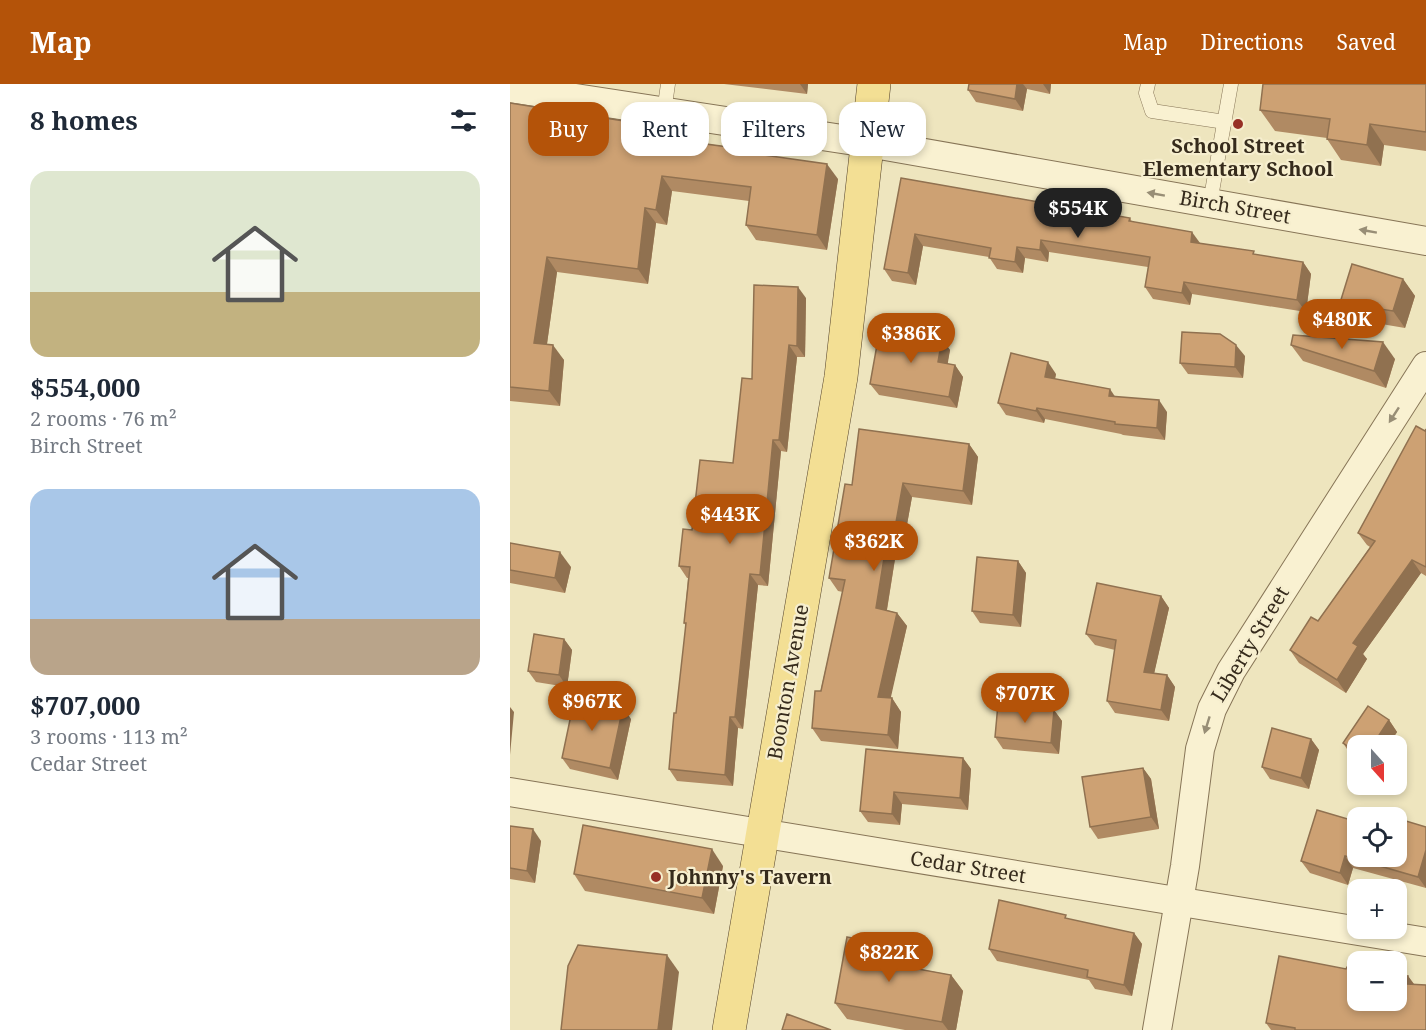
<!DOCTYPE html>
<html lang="en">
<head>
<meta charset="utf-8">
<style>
  :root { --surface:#fff; --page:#f2f2f3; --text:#1f2937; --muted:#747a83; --accent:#b45309 }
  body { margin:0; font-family:"Noto Serif",serif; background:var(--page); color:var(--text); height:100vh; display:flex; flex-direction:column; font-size:22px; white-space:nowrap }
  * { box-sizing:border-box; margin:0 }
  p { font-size:20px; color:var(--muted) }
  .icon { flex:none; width:33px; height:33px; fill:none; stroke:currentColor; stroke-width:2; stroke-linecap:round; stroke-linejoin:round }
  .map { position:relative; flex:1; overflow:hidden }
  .details { display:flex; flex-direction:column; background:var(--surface); width:510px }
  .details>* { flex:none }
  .guide { position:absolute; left:18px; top:18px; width:570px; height:54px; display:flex; gap:12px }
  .needle { width:39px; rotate:159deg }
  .fabs { position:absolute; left:837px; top:651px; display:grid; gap:12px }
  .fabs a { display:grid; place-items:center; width:60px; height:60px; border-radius:12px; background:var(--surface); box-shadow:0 3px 9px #0003; font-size:30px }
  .price { position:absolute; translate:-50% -51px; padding:0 14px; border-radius:21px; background:var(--accent); color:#fff; font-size:20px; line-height:39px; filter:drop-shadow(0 2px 3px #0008) }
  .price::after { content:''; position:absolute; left:50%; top:36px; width:18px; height:14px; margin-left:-9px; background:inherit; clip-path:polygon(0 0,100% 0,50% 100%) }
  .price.active { background:#222; color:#fff }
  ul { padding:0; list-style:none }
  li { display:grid; align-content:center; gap:12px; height:318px; padding:0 30px }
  li span { display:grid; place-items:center; height:186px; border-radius:18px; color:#555 }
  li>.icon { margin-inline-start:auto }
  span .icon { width:108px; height:108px; fill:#fffc; stroke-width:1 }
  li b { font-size:26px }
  h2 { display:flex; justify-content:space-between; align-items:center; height:72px; padding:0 30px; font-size:26px }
  .pill { padding:0 21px; border-radius:18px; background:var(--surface); box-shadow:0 3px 9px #0003; font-size:21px; line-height:54px }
  .pill.active { background:var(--accent); color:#fff }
  header { display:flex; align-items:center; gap:36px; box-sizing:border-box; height:84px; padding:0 30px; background:var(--accent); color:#fff }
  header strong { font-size:28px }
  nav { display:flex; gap:33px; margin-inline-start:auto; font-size:21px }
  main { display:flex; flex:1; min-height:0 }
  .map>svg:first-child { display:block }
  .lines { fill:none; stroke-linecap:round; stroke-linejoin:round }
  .lane-casing { stroke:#877557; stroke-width:15 }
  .street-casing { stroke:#877557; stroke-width:30 }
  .primary-casing { stroke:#54422b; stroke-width:34 }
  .lane { stroke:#f9f1d1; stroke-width:14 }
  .street { stroke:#f9f1d1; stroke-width:28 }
  .primary { stroke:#f3df94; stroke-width:33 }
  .wall { fill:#b08a63 }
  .shaded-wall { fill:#907150 }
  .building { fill:#cda173; stroke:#907150; stroke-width:1.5 }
  .oneway { fill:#988e76 }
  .poi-dot { fill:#973026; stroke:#f6eece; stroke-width:2 }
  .labels { text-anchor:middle; stroke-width:4.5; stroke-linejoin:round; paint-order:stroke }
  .poi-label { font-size:20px; font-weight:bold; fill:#362b1c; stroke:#f6eece }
  .street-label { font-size:20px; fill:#362b1c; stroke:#f6eece }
</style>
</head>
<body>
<header>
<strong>Map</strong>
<nav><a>Map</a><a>Directions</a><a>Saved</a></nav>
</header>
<main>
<section class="details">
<h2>8 homes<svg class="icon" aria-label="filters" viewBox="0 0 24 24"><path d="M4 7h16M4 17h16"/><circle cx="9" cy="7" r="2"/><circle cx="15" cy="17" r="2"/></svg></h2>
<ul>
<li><span style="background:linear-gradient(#dfe7d0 65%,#c2b280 0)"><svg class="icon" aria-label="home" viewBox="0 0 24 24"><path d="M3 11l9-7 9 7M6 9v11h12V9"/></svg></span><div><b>$554,000</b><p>2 rooms · 76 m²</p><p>Birch Street</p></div></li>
<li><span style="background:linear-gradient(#a9c7e8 70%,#b9a48a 0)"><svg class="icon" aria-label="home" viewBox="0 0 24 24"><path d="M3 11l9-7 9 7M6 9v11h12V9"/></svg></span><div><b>$707,000</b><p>3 rooms · 113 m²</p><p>Cedar Street</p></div></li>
</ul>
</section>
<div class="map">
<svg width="916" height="946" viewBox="0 0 916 946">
  <rect width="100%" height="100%" fill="#eee5be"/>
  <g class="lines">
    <defs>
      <g id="lane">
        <polyline points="638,0 636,9 642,27 715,38"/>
        <polyline points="154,28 158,0"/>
        <polyline points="700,119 721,0"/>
      </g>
      <g id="street">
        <polyline points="0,4 358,59 916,157"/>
        <polyline points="0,708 916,858"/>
        <polyline points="647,946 675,782 690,665 702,625 721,587 916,282"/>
      </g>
      <polyline id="primary" points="219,946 331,293 364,0"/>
    </defs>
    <use href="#lane" class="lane-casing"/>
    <use href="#street" class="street-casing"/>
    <use href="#primary" class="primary-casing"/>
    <use href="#lane" class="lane"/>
    <use href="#street" class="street"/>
    <use href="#primary" class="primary"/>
  </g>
  <g class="wall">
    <polygon points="214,0 298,0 297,10"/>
    <polygon points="459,0 541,0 540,10 517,5 513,27 466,18 458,6"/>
    <polygon points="916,0 916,67 874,61 871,82 831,76 817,55 817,54 765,47 750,26"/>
    <polygon points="0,19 114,37 167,44 177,57 233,65 236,69 328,95 317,166 246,156 236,141 239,117 162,107 157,141 146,139 138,200 47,188 37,260 54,276 50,322 0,317"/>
    <polygon points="391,94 620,134 622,138 690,159 746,171 793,178 801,190 796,228 682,210 680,221 643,215 635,203 638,183 539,168 538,178 515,174 513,189 487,185 479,173 413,162 406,201 382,197 374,185"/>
    <polygon points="893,195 905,212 895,244 842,235 830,219"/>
    <polygon points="296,214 295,273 287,273 277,368 271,367 258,502 248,501 233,645 228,644 223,702 167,697 159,685 166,629 176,542 174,539 178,494 177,494 169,482 182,446 223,379"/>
    <polygon points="432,255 440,266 437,280 445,281 453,293 447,324 369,311 360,300"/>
    <polygon points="781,261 885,275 876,304 793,277"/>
    <polygon points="735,272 733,294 678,290 670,279"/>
    <polygon points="546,290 545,295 657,328 655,356 613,351 611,350 535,335 534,339 496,331 488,319"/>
    <polygon points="916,345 916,492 911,489 853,570 857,575 836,609 789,579 780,566 808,537 860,463 857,461 848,449"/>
    <polygon points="459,360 468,373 462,421 402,413 394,457 388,456 377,526 387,529 397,542 380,614 382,614 391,628 388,665 311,657 302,644 333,508 328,507 319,494 342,401"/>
    <polygon points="0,459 61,483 55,509 0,499"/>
    <polygon points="508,477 516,489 511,543 470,539 462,527"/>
    <polygon points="651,512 659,524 644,589 657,591 665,603 659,637 605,629 597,617 605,566 585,561 576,550"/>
    <polygon points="54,555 62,566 57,603 26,598 18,587"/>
    <polygon points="544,626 552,637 549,670 493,665 485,653"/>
    <polygon points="121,635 108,696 60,685 52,674"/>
    <polygon points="879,636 887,648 878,662 848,662 848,675 841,671 833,659"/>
    <polygon points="801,655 809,666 799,705 760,695 752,683"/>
    <polygon points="356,665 453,674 461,685 458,726 392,720 390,741 358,738 350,727"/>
    <polygon points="633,684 641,695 649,745 588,755 580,743"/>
    <polygon points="807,726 848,772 916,743 916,804 843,784 838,801 800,789 791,777"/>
    <polygon points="0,742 31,757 25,799 0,795"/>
    <polygon points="213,782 204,830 75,807 64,790"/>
    <polygon points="558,835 624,849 632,860 622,912 585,905 579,896 487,877 479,865"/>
    <polygon points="395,878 395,882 441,891 453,907 446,946 395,946 337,935 325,919"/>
    <polygon points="836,885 898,892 904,900 916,946 761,946 756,939"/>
  </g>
  <g class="shaded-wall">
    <polygon points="290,0 298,0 297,10"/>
    <polygon points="507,0 513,0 517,5 513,27 505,15"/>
    <polygon points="533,0 541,0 540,10"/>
    <polygon points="860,40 874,61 871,82 857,61"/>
    <polygon points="167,44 178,59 166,56"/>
    <polygon points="317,80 328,95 317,166 307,151"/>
    <polygon points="152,92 162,107 157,141 146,126"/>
    <polygon points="135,124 146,139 138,200 128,185"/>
    <polygon points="682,148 690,159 681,158"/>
    <polygon points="405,150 413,162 406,201 398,189"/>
    <polygon points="531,156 539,168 538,178 530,166"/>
    <polygon points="507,163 515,174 513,189 505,178"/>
    <polygon points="37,173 47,188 35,274 24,259"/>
    <polygon points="793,178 801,190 796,228 787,216"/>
    <polygon points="893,195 905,212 895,244 883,227"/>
    <polygon points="674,198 682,210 680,221 672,209"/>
    <polygon points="288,203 296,214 295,273 287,262"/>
    <polygon points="432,255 440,266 436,290 428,278"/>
    <polygon points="873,258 885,275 876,304 864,287"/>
    <polygon points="43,261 54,276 50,322 39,307"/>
    <polygon points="279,261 287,273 277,368 269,356"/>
    <polygon points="726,261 735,272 733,294 725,283"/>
    <polygon points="538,278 546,290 543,304 535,293"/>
    <polygon points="445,281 453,293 447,324 439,313"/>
    <polygon points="600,305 608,317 599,312"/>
    <polygon points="649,316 657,328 655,356 647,344"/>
    <polygon points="527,324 535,335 534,339 526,327"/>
    <polygon points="263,356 271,367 258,502 250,491"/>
    <polygon points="459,360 468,373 462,421 453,407"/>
    <polygon points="393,399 402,413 394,457 385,444"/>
    <polygon points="379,443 388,456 375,537 366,524"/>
    <polygon points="50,468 61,483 55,509 45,494"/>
    <polygon points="902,476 911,489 853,570 857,575 836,609 827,596 843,559"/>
    <polygon points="508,477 516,489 511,543 503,531"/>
    <polygon points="240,490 248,501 233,645 225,633"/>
    <polygon points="651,512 659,524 642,599 634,588"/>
    <polygon points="387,529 397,542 378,626 368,613"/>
    <polygon points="54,555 62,566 57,603 49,591"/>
    <polygon points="657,591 665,603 659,637 651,626"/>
    <polygon points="382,614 391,628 388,665 378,651"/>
    <polygon points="0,623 4,628 0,671"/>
    <polygon points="113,623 121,635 108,696 100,684"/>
    <polygon points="544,626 552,637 549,670 541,659"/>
    <polygon points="220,633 228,644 223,702 215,691"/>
    <polygon points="879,636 887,648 878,662 862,662"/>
    <polygon points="801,655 809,666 799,705 791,694"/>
    <polygon points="453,674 461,685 458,726 450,714"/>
    <polygon points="633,684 641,695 649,745 641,733"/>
    <polygon points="384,708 392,720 390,741 382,730"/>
    <polygon points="23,745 31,757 25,799 17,787"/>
    <polygon points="202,765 213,782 204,830 192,814"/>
    <polygon points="916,766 916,804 908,793"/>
    <polygon points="835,772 843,784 838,801 830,789"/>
    <polygon points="624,849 632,860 622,912 614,901"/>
    <polygon points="384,862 395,878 392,897 380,880"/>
    <polygon points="157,871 169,888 162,946 148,946"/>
    <polygon points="441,891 453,907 446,946 438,946 432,938"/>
    <polygon points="898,892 908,906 897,900"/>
  </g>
  <g class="building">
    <polygon points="459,0 507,0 505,15 458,6"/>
    <polygon points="753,0 916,0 916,48 860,40 857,61 817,55 820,35 750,26"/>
    <polygon points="0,19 114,37 167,44 166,56 233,65 233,68 317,80 307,151 236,141 241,103 152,92 146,126 135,124 128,185 37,173 24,259 43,261 39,307 0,303"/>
    <polygon points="391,94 620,134 619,137 682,148 681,158 744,167 743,170 793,178 787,216 674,198 672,209 635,203 640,173 531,156 530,166 507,163 505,178 479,174 481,164 405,150 398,189 374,185"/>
    <polygon points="842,180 893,195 883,227 830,219"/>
    <polygon points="244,201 288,203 287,262 279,261 269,356 263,356 250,491 240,490 225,633 220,633 215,691 159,685 164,629 166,629 176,539 174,539 180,483 169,482 173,445 182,446 190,376 223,379 232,294 242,295"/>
    <polygon points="370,244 432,255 428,278 445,281 439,313 360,300"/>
    <polygon points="672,248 710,250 726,261 725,283 670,279"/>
    <polygon points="783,251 873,258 864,287 781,261"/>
    <polygon points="501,269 538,278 535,293 600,305 599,312 649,316 647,344 605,340 605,338 527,324 526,327 488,319"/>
    <polygon points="906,342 915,347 916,345 916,483 902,476 843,559 848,562 827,596 780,566 801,533 808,537 865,457 848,449"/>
    <polygon points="349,345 459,360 453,407 393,399 385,444 379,443 366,524 387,529 368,613 382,614 378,651 302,644 305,607 311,607 335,496 319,494 335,400 342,401"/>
    <polygon points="0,459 50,468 45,494 0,486"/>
    <polygon points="467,473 508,477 503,531 462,527"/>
    <polygon points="587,499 651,512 634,588 657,591 651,626 597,617 606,556 576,550"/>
    <polygon points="24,550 54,555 49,591 18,587"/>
    <polygon points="65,612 113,623 100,684 52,674"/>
    <polygon points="488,620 544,626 541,659 485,653"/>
    <polygon points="858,622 879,636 862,662 848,662 848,669 833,659"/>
    <polygon points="762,644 801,655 791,694 752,683"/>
    <polygon points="356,665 453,674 450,714 384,708 382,730 350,727"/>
    <polygon points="633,684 641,733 580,743 572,693"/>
    <polygon points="807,726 848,738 848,772 886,772 886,734 916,743 916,766 908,793 835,772 830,789 791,777"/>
    <polygon points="73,741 202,765 192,814 64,790"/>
    <polygon points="0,742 23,745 17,787 0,784"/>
    <polygon points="489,816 556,831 555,834 624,849 614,901 577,893 578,886 479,865"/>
    <polygon points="337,853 384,862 380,880 441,891 432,938 325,919"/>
    <polygon points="68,861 157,871 148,946 51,946 58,882"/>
    <polygon points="769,872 836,885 837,883 848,884 848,916 886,916 886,891 898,892 897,900 916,901 916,946 785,946 785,944 756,939"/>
    <polygon points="277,930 321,946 272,946"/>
  </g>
  <defs><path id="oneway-solid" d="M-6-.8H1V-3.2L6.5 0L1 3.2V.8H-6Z" transform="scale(1.5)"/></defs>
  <g class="oneway">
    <use href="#oneway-solid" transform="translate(646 110) rotate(-170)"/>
    <use href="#oneway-solid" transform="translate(858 147) rotate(-170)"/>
    <use href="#oneway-solid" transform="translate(884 331) rotate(123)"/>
    <use href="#oneway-solid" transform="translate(697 641) rotate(107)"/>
  </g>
  <g class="poi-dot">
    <circle cx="728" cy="40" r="6"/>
    <circle cx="146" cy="793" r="6"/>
  </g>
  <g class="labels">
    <g class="poi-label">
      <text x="728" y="69">School Street<tspan x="728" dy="23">Elementary School</tspan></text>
      <text x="158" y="800" text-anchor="start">Johnny's Tavern</text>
    </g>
    <g class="street-label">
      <text transform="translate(725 123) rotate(10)" y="7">Birch Street</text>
      <text transform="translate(740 560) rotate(-59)" y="7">Liberty Street</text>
      <text transform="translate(278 598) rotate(-80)" y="7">Boonton Avenue</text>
      <text transform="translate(458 783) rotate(9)" y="7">Cedar Street</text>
    </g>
  </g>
</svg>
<div class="fabs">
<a><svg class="needle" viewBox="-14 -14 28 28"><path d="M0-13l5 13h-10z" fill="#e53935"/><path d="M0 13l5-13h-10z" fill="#747a83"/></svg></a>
<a><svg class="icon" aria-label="locate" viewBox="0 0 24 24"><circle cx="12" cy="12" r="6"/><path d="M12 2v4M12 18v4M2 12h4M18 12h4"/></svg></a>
<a>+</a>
<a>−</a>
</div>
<b class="price active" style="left:568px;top:155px">$554K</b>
<b class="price" style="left:832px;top:266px">$480K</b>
<b class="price" style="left:401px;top:280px">$386K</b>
<b class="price" style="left:220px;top:461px">$443K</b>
<b class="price" style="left:364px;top:488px">$362K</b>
<b class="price" style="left:515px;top:640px">$707K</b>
<b class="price" style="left:82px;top:648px">$967K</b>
<b class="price" style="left:379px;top:899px">$822K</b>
<div class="guide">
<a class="pill active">Buy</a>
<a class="pill">Rent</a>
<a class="pill">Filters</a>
<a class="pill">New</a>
</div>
</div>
</main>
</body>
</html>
